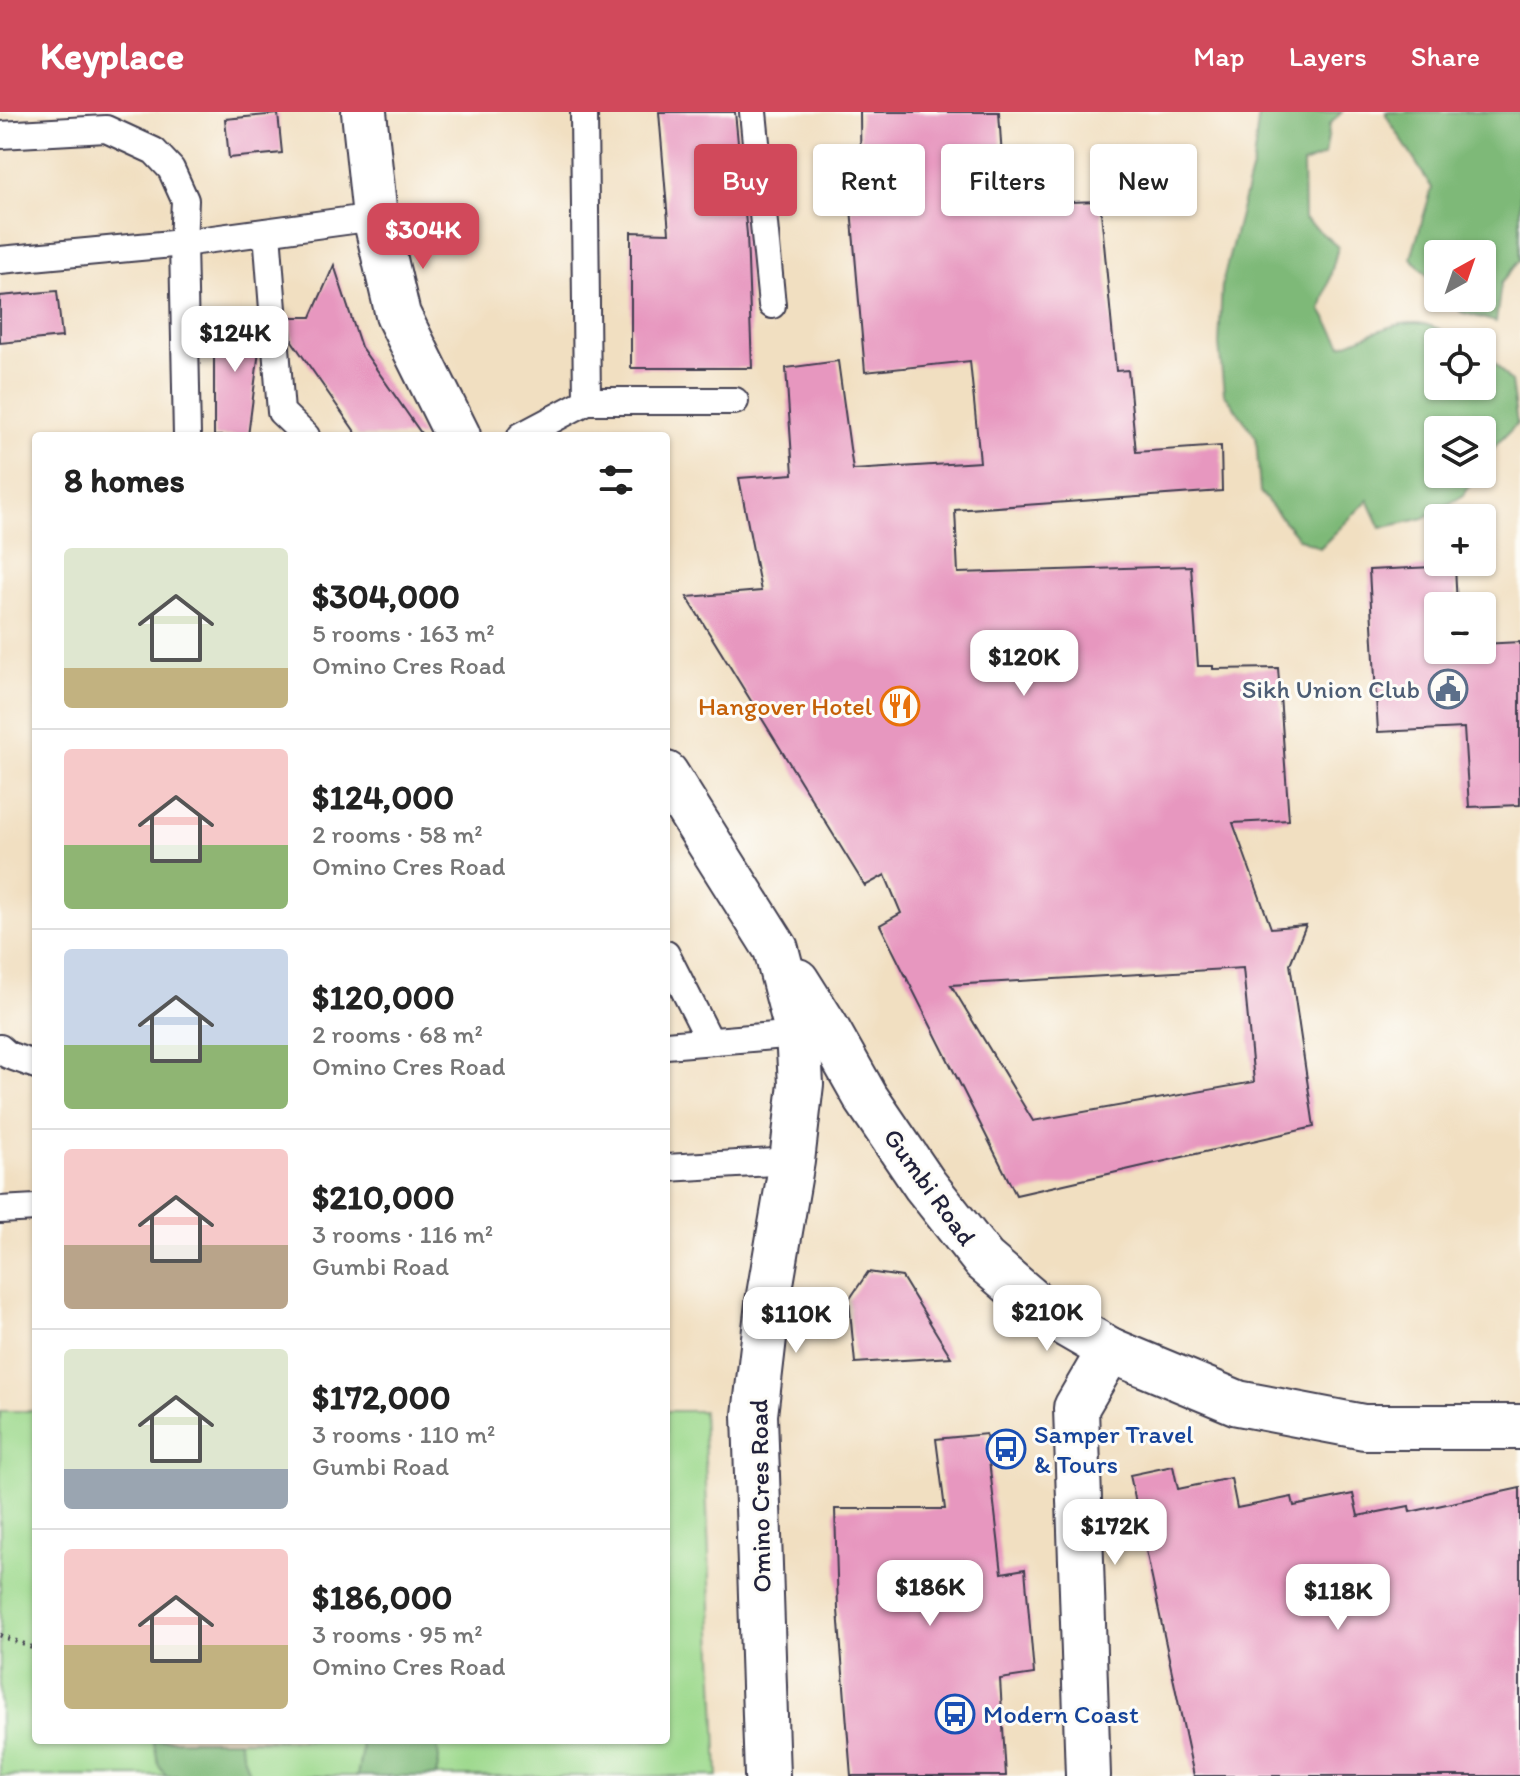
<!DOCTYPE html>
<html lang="en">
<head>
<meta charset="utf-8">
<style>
  :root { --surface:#fff; --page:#f6f6f6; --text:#222; --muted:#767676; --line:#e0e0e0; --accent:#d1495b }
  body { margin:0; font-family:Itim,sans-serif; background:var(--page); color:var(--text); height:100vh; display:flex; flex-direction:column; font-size:30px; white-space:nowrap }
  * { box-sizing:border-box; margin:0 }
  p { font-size:26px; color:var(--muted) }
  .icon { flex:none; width:44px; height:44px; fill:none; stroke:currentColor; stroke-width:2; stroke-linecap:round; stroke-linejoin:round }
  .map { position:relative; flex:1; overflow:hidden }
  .drawer { position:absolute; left:32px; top:320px; width:638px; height:1312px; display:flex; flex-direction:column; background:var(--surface); border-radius:8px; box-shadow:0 2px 6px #0004 }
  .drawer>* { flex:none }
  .hud { position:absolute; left:694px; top:32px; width:706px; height:72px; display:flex; gap:16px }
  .needle { width:52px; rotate:40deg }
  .tools { position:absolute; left:1424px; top:128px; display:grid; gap:16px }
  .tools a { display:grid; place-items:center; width:72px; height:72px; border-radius:8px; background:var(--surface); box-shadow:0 2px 6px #0004; font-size:40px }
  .price { position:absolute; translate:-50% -68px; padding:0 18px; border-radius:16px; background:#fff; color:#222; font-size:26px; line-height:52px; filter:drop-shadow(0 2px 4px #0008) }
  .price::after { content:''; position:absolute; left:50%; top:48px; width:24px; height:18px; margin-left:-12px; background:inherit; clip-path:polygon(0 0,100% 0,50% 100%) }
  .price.current { background:var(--accent); color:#fff }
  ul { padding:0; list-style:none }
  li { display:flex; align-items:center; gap:24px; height:200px; padding:0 32px }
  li+li { border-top:2px solid var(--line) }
  li span { display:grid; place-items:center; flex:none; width:224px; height:160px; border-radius:8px; color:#555 }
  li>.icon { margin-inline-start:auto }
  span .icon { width:96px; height:96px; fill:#fffc; stroke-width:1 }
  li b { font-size:34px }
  h2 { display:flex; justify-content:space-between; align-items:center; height:96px; padding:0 32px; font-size:34px }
  .pill { padding:0 28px; border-radius:8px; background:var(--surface); box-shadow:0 2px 6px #0004; font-size:28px; line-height:72px }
  .pill.current { background:var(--accent); color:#fff }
  header { display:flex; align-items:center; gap:48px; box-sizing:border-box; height:112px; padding:0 40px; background:var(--accent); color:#fff }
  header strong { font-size:38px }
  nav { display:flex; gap:44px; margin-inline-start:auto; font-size:28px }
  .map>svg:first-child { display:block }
  .green { fill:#9dd98d; stroke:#607e64; stroke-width:2 }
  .forest { fill:#7eb978; stroke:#506e5a; stroke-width:2 }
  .building { fill:#e797bf; fill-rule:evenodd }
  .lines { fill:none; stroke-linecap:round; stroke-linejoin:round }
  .lane-casing { stroke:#413e4f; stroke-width:30 }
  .street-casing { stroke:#413e4f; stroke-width:48 }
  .secondary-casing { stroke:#413e4f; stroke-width:48 }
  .path { stroke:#413e4f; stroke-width:5; stroke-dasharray:2 6; stroke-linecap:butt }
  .lane { stroke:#fff; stroke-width:26 }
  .street { stroke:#fff; stroke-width:44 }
  .secondary { stroke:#fff; stroke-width:44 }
  .labels { text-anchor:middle; stroke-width:6; stroke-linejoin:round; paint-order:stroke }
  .service-label { font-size:26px; fill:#4e5e75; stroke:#fdfcf7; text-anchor:end }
  .food-label { font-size:26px; fill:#c56008; stroke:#fdfcf7; text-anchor:end }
  .street-label { font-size:26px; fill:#22223b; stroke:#fdfcf7 }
  .transit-label { font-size:26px; fill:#164399; stroke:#fdfcf7; text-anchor:start }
</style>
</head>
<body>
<header>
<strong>Keyplace</strong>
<nav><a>Map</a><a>Layers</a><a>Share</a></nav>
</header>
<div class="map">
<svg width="1520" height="1664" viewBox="0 0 1520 1664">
  <rect width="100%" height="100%" fill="#fdfcf7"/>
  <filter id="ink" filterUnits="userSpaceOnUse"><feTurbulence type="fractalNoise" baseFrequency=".0125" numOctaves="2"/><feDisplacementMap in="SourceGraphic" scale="16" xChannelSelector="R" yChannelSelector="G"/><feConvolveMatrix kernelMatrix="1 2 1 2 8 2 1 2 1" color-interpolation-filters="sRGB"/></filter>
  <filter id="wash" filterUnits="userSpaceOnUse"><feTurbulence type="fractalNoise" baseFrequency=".006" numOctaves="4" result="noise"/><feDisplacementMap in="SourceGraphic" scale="32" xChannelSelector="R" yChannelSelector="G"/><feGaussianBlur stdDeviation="1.8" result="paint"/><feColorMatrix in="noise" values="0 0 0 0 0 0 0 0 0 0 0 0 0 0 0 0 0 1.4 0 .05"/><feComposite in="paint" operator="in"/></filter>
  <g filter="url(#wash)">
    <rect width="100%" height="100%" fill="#f1dfc1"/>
    <polygon class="green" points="0,1299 36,1299 36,1628 666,1628 666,1299 703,1299 718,1664 0,1664"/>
    <g class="forest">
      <path d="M1259 0H1342L1330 12 1325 43 1303 52 1304 106 1338 135 1321 198 1342 233C1366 225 1390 210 1417 211 1433 212 1450 223 1465 230H1438V274H1482V239L1487 242 1511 270 1517 312 1496 333 1482 354V318H1438V362H1477L1464 383 1424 406 1381 416 1368 388 1320 436 1298 426 1260 380 1256 325 1224 281 1219 233 1222 172 1253 52Z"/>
      <polygon points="1386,0 1520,0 1520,148 1501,171 1496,210 1461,200 1448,186 1482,186 1482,142 1438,142 1438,175 1411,146 1432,76 1386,3"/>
      <polygon points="153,1628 238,1628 250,1664 166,1664 159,1654"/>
      <polygon points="360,1628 437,1628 439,1648 436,1664 357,1664 362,1637"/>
    </g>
    <g id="blocks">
      <g class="building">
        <polygon points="659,0 735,0 747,122 752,256 631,256 631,120 669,121"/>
        <path d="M860 0H999L1005 92 1100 89 1116 259 1128 258 1136 340 1221 334 1222 379 955 398 958 461 1191 454 1198 554H1213V557L1278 556 1289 708 1233 711 1271 816 1306 813 1290 852 1314 1015 1016 1083 880 813 901 801 885 763 865 774 687 485 761 479 739 366 793 362 786 256 838 249 853 358 980 350 970 249 865 260 851 96H861ZM1243 856 1254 970 1033 1009 951 873Z"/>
        <polygon points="278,2 282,41 229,46 225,7"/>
        <polygon points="334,153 361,235 423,324 358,324 292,229 290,205 311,205"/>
        <polygon points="57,179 62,225 0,231 0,184"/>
        <polygon points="214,205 258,205 260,231 248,324 214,324"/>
        <polygon points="1455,454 1457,494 1438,494 1438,538 1482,538 1482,532 1520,530 1520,693 1469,695 1464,616 1378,620 1369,458"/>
        <polygon points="868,1160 902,1165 951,1245 855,1251 849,1188"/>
        <polygon points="986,1322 1002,1461 1025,1457 1034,1562 1000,1567 1006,1664 851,1664 838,1498 835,1397 945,1397 936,1327"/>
        <polygon points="1173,1354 1178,1377 1231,1366 1237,1396 1292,1385 1294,1394 1353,1382 1358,1404 1409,1394 1410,1400 1520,1376 1520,1664 1194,1664 1130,1363"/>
      </g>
    </g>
  </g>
  <g filter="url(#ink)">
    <use href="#blocks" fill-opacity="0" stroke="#413e4f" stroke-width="2"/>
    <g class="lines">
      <defs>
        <g id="lane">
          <polyline points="753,0 772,193"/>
          <polyline points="0,23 106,17 154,39 171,57 185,88 183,131 187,324"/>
          <polyline points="267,120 281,300 306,324"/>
          <polyline points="0,148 183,131 375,105"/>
          <polyline points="587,289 735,289"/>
          <polyline points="521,324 587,289 584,0"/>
          <polyline points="666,842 710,929"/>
          <polyline points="666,933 798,922"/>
          <polyline points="0,936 8,943 36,953"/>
          <polyline points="666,1056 792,1049"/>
          <polyline points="0,1098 36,1096"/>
        </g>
        <polyline id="street" points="1088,1664 1076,1296 1110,1238"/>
        <g id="secondary">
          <polyline points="364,0 375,105 398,203 458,324"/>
          <polyline points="666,662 776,837 798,922 801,972 792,1049 769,1183 755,1303 767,1664"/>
          <polyline points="797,869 826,915 866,986 925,1073 984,1148 1046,1201 1110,1238 1238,1291 1364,1315 1520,1315"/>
        </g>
      </defs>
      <use href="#lane" class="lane-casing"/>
      <use href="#street" class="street-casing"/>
      <use href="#secondary" class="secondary-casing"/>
      <polyline class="path" points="0,1523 36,1537"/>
      <use href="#lane" class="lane"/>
      <use href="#street" class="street"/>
      <use href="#secondary" class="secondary"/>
    </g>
  </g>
  <defs>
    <symbol id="civic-ring" viewBox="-11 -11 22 22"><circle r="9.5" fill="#fdfcf7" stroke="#5c6f8a" stroke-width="1.5"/><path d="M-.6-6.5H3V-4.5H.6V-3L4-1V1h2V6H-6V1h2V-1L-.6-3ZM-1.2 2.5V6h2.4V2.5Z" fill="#5c6f8a"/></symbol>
    <symbol id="restaurant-ring" viewBox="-11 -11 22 22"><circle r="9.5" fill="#fdfcf7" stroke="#e8710a" stroke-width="1.5"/><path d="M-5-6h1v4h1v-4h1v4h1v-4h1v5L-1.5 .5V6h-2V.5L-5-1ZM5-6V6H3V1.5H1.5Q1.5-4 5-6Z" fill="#e8710a"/></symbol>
    <symbol id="bus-ring" viewBox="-11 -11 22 22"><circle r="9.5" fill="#fdfcf7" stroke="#1a4fb4" stroke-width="1.5"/><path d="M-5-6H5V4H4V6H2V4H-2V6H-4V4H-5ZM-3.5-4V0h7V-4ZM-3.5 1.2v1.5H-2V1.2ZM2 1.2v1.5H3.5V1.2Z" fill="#1a4fb4"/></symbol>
  </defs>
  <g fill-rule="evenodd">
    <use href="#civic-ring" x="1426" y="555" width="44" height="44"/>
    <use href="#restaurant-ring" x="878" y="572" width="44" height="44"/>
    <use href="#bus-ring" x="984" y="1315" width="44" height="44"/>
    <use href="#bus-ring" x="933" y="1580" width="44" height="44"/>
  </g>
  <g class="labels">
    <g class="service-label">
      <text x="1420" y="586">Sikh Union Club</text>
    </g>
    <g class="food-label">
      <text x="872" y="603">Hangover Hotel</text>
    </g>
    <g class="street-label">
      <text transform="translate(930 1075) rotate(54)" y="9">Gumbi Road</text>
      <text transform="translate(760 1384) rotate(-91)" y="9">Omino Cres Road</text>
    </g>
    <g class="transit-label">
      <text x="1034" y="1331">Samper Travel<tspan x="1034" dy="30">&amp; Tours</tspan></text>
      <text x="983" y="1611">Modern Coast</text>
    </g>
  </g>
</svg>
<div class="tools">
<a><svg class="needle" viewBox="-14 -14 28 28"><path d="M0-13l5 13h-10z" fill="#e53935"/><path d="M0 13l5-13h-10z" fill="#767676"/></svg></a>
<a><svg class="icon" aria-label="locate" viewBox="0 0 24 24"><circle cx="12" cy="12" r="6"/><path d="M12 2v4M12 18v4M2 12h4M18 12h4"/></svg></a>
<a><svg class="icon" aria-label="layers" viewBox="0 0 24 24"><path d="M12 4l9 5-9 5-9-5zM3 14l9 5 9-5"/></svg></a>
<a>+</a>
<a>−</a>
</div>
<b class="price current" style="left:423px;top:159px">$304K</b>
<b class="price" style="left:235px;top:262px">$124K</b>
<b class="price" style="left:1024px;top:586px">$120K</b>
<b class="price" style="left:1047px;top:1241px">$210K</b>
<b class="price" style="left:796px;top:1243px">$110K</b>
<b class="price" style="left:1115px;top:1455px">$172K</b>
<b class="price" style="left:930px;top:1516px">$186K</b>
<b class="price" style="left:1338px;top:1520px">$118K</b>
<div class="hud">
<a class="pill current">Buy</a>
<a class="pill">Rent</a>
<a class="pill">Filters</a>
<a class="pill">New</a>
</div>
<section class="drawer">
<h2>8 homes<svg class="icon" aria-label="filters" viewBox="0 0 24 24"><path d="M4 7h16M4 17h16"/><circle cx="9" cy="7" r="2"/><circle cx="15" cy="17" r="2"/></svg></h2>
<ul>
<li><span style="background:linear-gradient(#dfe7d0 75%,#c2b280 0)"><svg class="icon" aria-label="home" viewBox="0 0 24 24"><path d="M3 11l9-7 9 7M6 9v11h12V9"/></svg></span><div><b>$304,000</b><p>5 rooms · 163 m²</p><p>Omino Cres Road</p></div></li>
<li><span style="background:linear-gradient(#f6c9c9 60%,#8fb573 0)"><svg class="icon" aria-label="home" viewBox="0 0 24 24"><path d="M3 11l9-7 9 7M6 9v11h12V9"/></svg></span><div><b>$124,000</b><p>2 rooms · 58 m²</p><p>Omino Cres Road</p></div></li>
<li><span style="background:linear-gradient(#c9d6e8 60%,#8fb573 0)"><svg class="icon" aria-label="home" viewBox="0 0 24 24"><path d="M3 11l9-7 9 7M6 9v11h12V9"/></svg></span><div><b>$120,000</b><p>2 rooms · 68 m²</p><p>Omino Cres Road</p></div></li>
<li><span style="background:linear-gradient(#f6c9c9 60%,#b9a48a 0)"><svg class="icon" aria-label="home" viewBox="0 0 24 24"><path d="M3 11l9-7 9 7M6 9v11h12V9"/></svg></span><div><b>$210,000</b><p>3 rooms · 116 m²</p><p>Gumbi Road</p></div></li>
<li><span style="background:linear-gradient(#dfe7d0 75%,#9aa5b1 0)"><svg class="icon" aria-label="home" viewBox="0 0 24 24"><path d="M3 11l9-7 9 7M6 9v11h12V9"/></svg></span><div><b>$172,000</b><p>3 rooms · 110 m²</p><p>Gumbi Road</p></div></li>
<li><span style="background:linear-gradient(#f6c9c9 60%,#c2b280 0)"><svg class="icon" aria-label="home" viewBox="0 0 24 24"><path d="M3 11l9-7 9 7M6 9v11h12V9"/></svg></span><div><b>$186,000</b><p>3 rooms · 95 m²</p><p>Omino Cres Road</p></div></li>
</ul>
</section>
</div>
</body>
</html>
